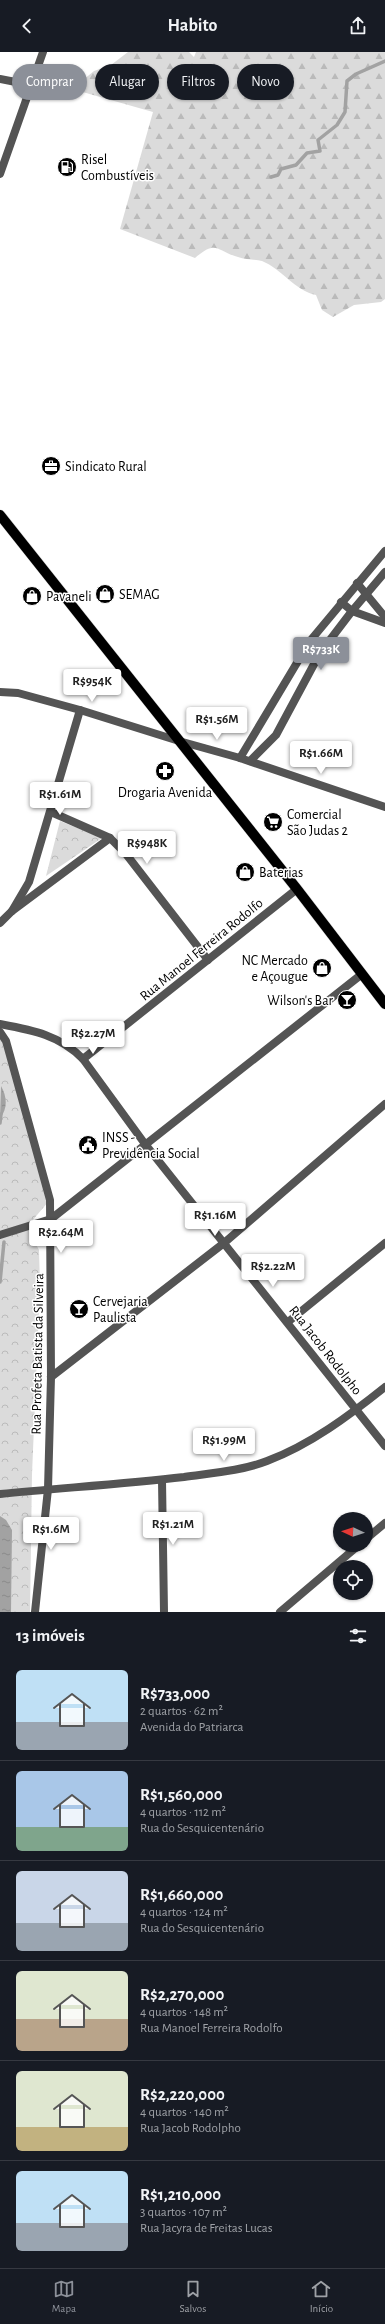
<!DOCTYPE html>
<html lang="pt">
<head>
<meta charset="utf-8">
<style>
  :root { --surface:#171b24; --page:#242831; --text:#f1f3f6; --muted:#9ea1a6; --line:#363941; --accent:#8c9099 }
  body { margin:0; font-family:"Alegreya Sans",sans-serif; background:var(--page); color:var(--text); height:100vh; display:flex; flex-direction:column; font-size:15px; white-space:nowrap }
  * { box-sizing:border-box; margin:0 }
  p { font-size:13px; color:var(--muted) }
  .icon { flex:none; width:22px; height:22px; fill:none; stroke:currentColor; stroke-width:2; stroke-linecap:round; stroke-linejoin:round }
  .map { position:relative; height:1560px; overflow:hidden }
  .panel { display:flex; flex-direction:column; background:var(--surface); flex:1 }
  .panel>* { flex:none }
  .top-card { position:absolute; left:12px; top:12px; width:361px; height:36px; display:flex; gap:8px }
  .needle { width:26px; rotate:273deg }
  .controls { position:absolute; left:333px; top:1460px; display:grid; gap:8px }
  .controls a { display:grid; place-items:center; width:40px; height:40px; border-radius:50%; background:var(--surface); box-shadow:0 1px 3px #0004; font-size:20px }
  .price { position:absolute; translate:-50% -34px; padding:0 9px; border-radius:4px; background:#fff; color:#222; font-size:13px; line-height:26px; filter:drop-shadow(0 1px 2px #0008) }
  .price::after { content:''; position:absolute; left:50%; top:24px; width:12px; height:9px; margin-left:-6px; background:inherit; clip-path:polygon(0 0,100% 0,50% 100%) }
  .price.on { background:var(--accent); color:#fff }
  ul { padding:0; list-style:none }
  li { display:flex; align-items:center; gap:12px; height:100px; padding:0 16px }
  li+li { border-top:1px solid var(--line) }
  li span { display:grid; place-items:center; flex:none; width:112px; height:80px; border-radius:6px; color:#555 }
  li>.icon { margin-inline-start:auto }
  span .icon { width:48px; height:48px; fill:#fffc; stroke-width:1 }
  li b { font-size:17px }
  h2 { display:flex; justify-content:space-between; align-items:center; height:48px; padding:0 16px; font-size:17px }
  .chip { padding:0 14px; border-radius:18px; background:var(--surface); box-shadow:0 1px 3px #0004; font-size:14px; line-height:36px }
  .chip.on { background:var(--accent); color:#fff }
  header { display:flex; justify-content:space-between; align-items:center; height:52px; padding:0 16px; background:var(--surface); font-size:18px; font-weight:700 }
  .dock { display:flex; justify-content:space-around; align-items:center; height:56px; border-top:1px solid var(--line); background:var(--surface); font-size:11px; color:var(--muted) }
  .dock a { display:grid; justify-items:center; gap:2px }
  .dock .on { color:var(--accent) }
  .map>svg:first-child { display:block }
  .forest { fill:url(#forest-firs) }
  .park { fill:url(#park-crowns) }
  .water { fill:url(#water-ripples) }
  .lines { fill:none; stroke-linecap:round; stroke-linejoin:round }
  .stream { stroke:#a2a2a2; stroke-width:3.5 }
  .primary-casing { stroke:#dbdbdb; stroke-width:11 }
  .street { stroke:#545454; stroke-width:8 }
  .primary { stroke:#000; stroke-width:10 }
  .labels { text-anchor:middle; stroke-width:3; stroke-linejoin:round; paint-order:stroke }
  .poi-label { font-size:14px; fill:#000; stroke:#fff; text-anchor:start }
  .street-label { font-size:14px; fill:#000; stroke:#fff }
</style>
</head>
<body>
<header><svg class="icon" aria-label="back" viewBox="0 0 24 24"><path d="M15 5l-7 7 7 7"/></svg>Habito<svg class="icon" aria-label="share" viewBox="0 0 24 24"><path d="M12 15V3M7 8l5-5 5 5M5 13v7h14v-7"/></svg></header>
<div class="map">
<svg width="385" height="1560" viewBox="0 0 385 1560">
  <defs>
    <pattern id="forest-firs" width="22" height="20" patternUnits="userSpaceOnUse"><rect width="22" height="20" fill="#dbdbdb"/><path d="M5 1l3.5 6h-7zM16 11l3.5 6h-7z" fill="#bababa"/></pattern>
    <pattern id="park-crowns" width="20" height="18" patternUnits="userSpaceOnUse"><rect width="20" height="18" fill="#dbdbdb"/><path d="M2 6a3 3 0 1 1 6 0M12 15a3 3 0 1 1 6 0" fill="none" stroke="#bababa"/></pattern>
    <pattern id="water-ripples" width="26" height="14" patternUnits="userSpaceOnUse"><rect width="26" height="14" fill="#a2a2a2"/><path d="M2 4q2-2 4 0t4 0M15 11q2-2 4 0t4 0" fill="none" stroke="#8a8a8a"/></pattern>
  </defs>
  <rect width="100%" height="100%" fill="#fff"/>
  <path class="forest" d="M128 0H189L194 5 196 0H385V247L381 250 354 253 333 265 322 258 316 243C294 238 282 217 262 209 255 207 245 208 238 205 216 199 217 187 195 206L120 177 153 60 72 37 94 19 111 13Z"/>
  <g class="park">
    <polygon points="60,769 102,786 46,824"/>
    <polygon points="0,983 6,989 48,1150 27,1175 39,1198 40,1233 32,1422 30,1560 0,1560"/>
  </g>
  <g class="water">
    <path d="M1 1034C7 1044 8 1057 0 1066Z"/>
    <polygon points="0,1464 6,1468 12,1478 11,1560 0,1560"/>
  </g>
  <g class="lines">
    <g class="stream">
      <polyline points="271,125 278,123 281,117 296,113 307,101 320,99 318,88 337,73 345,60 347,29 356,22 385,9"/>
      <polyline points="0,1071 1,1062"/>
      <polyline points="0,1230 4,1190"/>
    </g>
    <defs>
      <polyline id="primary" points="0,463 297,837 385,952"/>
    </defs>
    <use href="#primary" class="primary-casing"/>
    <g class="street">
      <polyline points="0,27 31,33"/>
      <polyline points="0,122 43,0"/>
      <polyline points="357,531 385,565"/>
      <polyline points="341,550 352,559 385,571"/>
      <polyline points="0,640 18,641 80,658 179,689 240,706 385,755"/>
      <polyline points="240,706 310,589 385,499"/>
      <polyline points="250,709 276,683 320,601 352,559 385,520"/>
      <polyline points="51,760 110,786 126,802 208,908"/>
      <polyline points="12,859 29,830 80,658"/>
      <polyline points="0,871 12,859 110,786"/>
      <path d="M0 972C32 978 60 983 83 1007L145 1092 385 1394"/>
      <polyline points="0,980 6,989 50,1148 51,1325 48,1437 35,1560"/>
      <polyline points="83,1007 297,837"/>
      <polyline points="0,1183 51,1167 362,922"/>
      <polyline points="288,1270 385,1191"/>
      <polyline points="51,1325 224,1191 385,1052"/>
      <polyline points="162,1428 164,1560"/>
      <path d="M0 1442C61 1436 123 1432 184 1425 212 1421 241 1419 267 1409 310 1393 350 1363 385 1335"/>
      <polyline points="366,1487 385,1471"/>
      <polyline points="280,1560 359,1493"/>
    </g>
    <use href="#primary" class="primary"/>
  </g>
  <defs>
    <symbol id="fuel-disc" viewBox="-11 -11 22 22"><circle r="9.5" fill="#000" stroke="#fff"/><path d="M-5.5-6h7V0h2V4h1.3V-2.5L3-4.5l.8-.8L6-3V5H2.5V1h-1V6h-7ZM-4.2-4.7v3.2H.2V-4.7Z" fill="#fff"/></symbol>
    <symbol id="office-disc" viewBox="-11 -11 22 22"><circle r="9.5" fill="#000" stroke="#fff"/><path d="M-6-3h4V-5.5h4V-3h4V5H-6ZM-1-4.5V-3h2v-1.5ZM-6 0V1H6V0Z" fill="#fff"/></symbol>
    <symbol id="shop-disc" viewBox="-11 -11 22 22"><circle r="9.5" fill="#000" stroke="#fff"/><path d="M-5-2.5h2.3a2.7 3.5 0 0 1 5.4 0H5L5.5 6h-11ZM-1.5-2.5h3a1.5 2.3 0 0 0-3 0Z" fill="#fff"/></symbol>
    <symbol id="pharmacy-disc" viewBox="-11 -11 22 22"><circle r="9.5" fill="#000" stroke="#fff"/><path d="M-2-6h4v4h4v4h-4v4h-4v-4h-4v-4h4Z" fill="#fff"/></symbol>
    <symbol id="supermarket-disc" viewBox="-11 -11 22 22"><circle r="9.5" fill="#000" stroke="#fff"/><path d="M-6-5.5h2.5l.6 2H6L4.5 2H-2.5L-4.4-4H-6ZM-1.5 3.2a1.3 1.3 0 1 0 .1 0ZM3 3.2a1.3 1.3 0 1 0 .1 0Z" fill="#fff"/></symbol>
    <symbol id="bar-disc" viewBox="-11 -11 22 22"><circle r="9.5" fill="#000" stroke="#fff"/><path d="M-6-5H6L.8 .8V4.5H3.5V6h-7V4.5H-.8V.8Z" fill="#fff"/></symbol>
    <symbol id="civic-disc" viewBox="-11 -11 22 22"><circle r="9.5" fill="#000" stroke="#fff"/><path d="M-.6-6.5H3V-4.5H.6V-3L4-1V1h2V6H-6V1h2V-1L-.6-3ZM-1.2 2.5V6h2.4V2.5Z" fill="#fff"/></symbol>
  </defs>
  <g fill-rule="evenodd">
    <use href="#fuel-disc" x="56" y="104" width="22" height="22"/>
    <use href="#office-disc" x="40" y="403" width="22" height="22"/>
    <use href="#shop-disc" x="94" y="531" width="22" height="22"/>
    <use href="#shop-disc" x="21" y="533" width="22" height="22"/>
    <use href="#pharmacy-disc" x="154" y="708" width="22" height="22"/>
    <use href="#supermarket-disc" x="262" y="759" width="22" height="22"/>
    <use href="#shop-disc" x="234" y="809" width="22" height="22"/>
    <use href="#shop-disc" x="311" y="905" width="22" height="22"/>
    <use href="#bar-disc" x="336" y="937" width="22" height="22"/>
    <use href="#civic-disc" x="77" y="1082" width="22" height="22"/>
    <use href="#bar-disc" x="68" y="1246" width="22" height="22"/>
  </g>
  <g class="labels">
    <g class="poi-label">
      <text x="81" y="112">Risel<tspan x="81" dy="16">Combustíveis</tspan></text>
      <text x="65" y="419">Sindicato Rural</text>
      <text x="119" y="547">SEMAG</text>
      <text x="46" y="549">Pavaneli</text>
      <text x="165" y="745" text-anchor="middle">Drogaria Avenida</text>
      <text x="287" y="767">Comercial<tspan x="287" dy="16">São Judas 2</tspan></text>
      <text x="259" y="825">Baterias</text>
      <text x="308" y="913" text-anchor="end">NC Mercado<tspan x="308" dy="16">e Açougue</tspan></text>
      <text x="333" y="953" text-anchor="end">Wilson's Bar</text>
      <text x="102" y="1090">INSS -<tspan x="102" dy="16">Previdência Social</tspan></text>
      <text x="93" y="1254">Cervejaria<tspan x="93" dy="16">Paulista</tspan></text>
    </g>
    <g class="street-label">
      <text transform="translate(201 897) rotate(-39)" y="5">Rua Manoel Ferreira Rodolfo</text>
      <text transform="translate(326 1298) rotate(52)" y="5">Rua Jacob Rodolpho</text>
      <text transform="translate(37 1302) rotate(-89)" y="5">Rua Profeta Batista da Silveira</text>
    </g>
  </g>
</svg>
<div class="controls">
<a><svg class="needle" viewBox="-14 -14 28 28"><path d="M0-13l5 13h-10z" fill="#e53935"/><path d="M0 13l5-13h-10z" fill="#9ea1a6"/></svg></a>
<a><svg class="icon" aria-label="locate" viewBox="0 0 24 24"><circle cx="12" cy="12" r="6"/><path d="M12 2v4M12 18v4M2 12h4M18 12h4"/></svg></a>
</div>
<b class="price on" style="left:321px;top:619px">R$733K</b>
<b class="price" style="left:92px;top:651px">R$954K</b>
<b class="price" style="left:217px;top:689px">R$1.56M</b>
<b class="price" style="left:321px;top:723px">R$1.66M</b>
<b class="price" style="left:60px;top:764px">R$1.61M</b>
<b class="price" style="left:147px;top:813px">R$948K</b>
<b class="price" style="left:93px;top:1003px">R$2.27M</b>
<b class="price" style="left:215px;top:1185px">R$1.16M</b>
<b class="price" style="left:61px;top:1202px">R$2.64M</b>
<b class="price" style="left:273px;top:1236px">R$2.22M</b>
<b class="price" style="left:224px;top:1410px">R$1.99M</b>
<b class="price" style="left:173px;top:1494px">R$1.21M</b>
<b class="price" style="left:51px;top:1499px">R$1.6M</b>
<div class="top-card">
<a class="chip on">Comprar</a>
<a class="chip">Alugar</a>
<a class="chip">Filtros</a>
<a class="chip">Novo</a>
</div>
</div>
<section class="panel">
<h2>13 imóveis<svg class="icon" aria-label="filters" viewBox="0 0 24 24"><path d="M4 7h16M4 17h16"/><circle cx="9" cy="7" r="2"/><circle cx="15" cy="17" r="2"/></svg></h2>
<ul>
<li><span style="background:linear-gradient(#bfe0f5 65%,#9aa5b1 0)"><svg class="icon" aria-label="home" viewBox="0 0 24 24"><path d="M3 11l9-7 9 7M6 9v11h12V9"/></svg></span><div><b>R$733,000</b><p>2 quartos · 62 m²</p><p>Avenida do Patriarca</p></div></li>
<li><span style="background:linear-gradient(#a9c7e8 70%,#7fa58c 0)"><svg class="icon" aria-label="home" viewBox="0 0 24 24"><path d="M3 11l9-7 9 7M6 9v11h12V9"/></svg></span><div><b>R$1,560,000</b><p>4 quartos · 112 m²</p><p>Rua do Sesquicentenário</p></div></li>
<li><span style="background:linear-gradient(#c9d6e8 65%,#9aa5b1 0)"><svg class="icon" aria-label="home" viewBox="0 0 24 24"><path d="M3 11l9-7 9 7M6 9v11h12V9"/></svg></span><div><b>R$1,660,000</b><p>4 quartos · 124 m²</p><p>Rua do Sesquicentenário</p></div></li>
<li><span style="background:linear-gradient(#dfe7d0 60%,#b9a48a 0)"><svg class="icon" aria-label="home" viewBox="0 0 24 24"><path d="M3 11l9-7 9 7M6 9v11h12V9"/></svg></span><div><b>R$2,270,000</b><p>4 quartos · 148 m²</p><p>Rua Manoel Ferreira Rodolfo</p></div></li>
<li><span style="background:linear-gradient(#dfe7d0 70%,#c2b280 0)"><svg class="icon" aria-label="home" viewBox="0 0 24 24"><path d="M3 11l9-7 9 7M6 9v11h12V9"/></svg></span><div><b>R$2,220,000</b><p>4 quartos · 140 m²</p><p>Rua Jacob Rodolpho</p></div></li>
<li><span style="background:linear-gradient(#bfe0f5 65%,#9aa5b1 0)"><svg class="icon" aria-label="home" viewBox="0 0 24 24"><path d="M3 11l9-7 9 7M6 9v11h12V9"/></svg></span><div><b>R$1,210,000</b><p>3 quartos · 107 m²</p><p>Rua Jacyra de Freitas Lucas</p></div></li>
</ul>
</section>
<nav class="dock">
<a class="on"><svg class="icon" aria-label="map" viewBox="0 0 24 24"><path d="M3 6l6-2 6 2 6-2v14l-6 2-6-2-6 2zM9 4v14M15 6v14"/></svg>Mapa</a>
<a><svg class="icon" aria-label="saved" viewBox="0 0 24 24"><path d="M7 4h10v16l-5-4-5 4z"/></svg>Salvos</a>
<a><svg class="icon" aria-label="home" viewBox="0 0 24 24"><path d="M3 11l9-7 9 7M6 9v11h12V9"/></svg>Início</a>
</nav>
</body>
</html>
